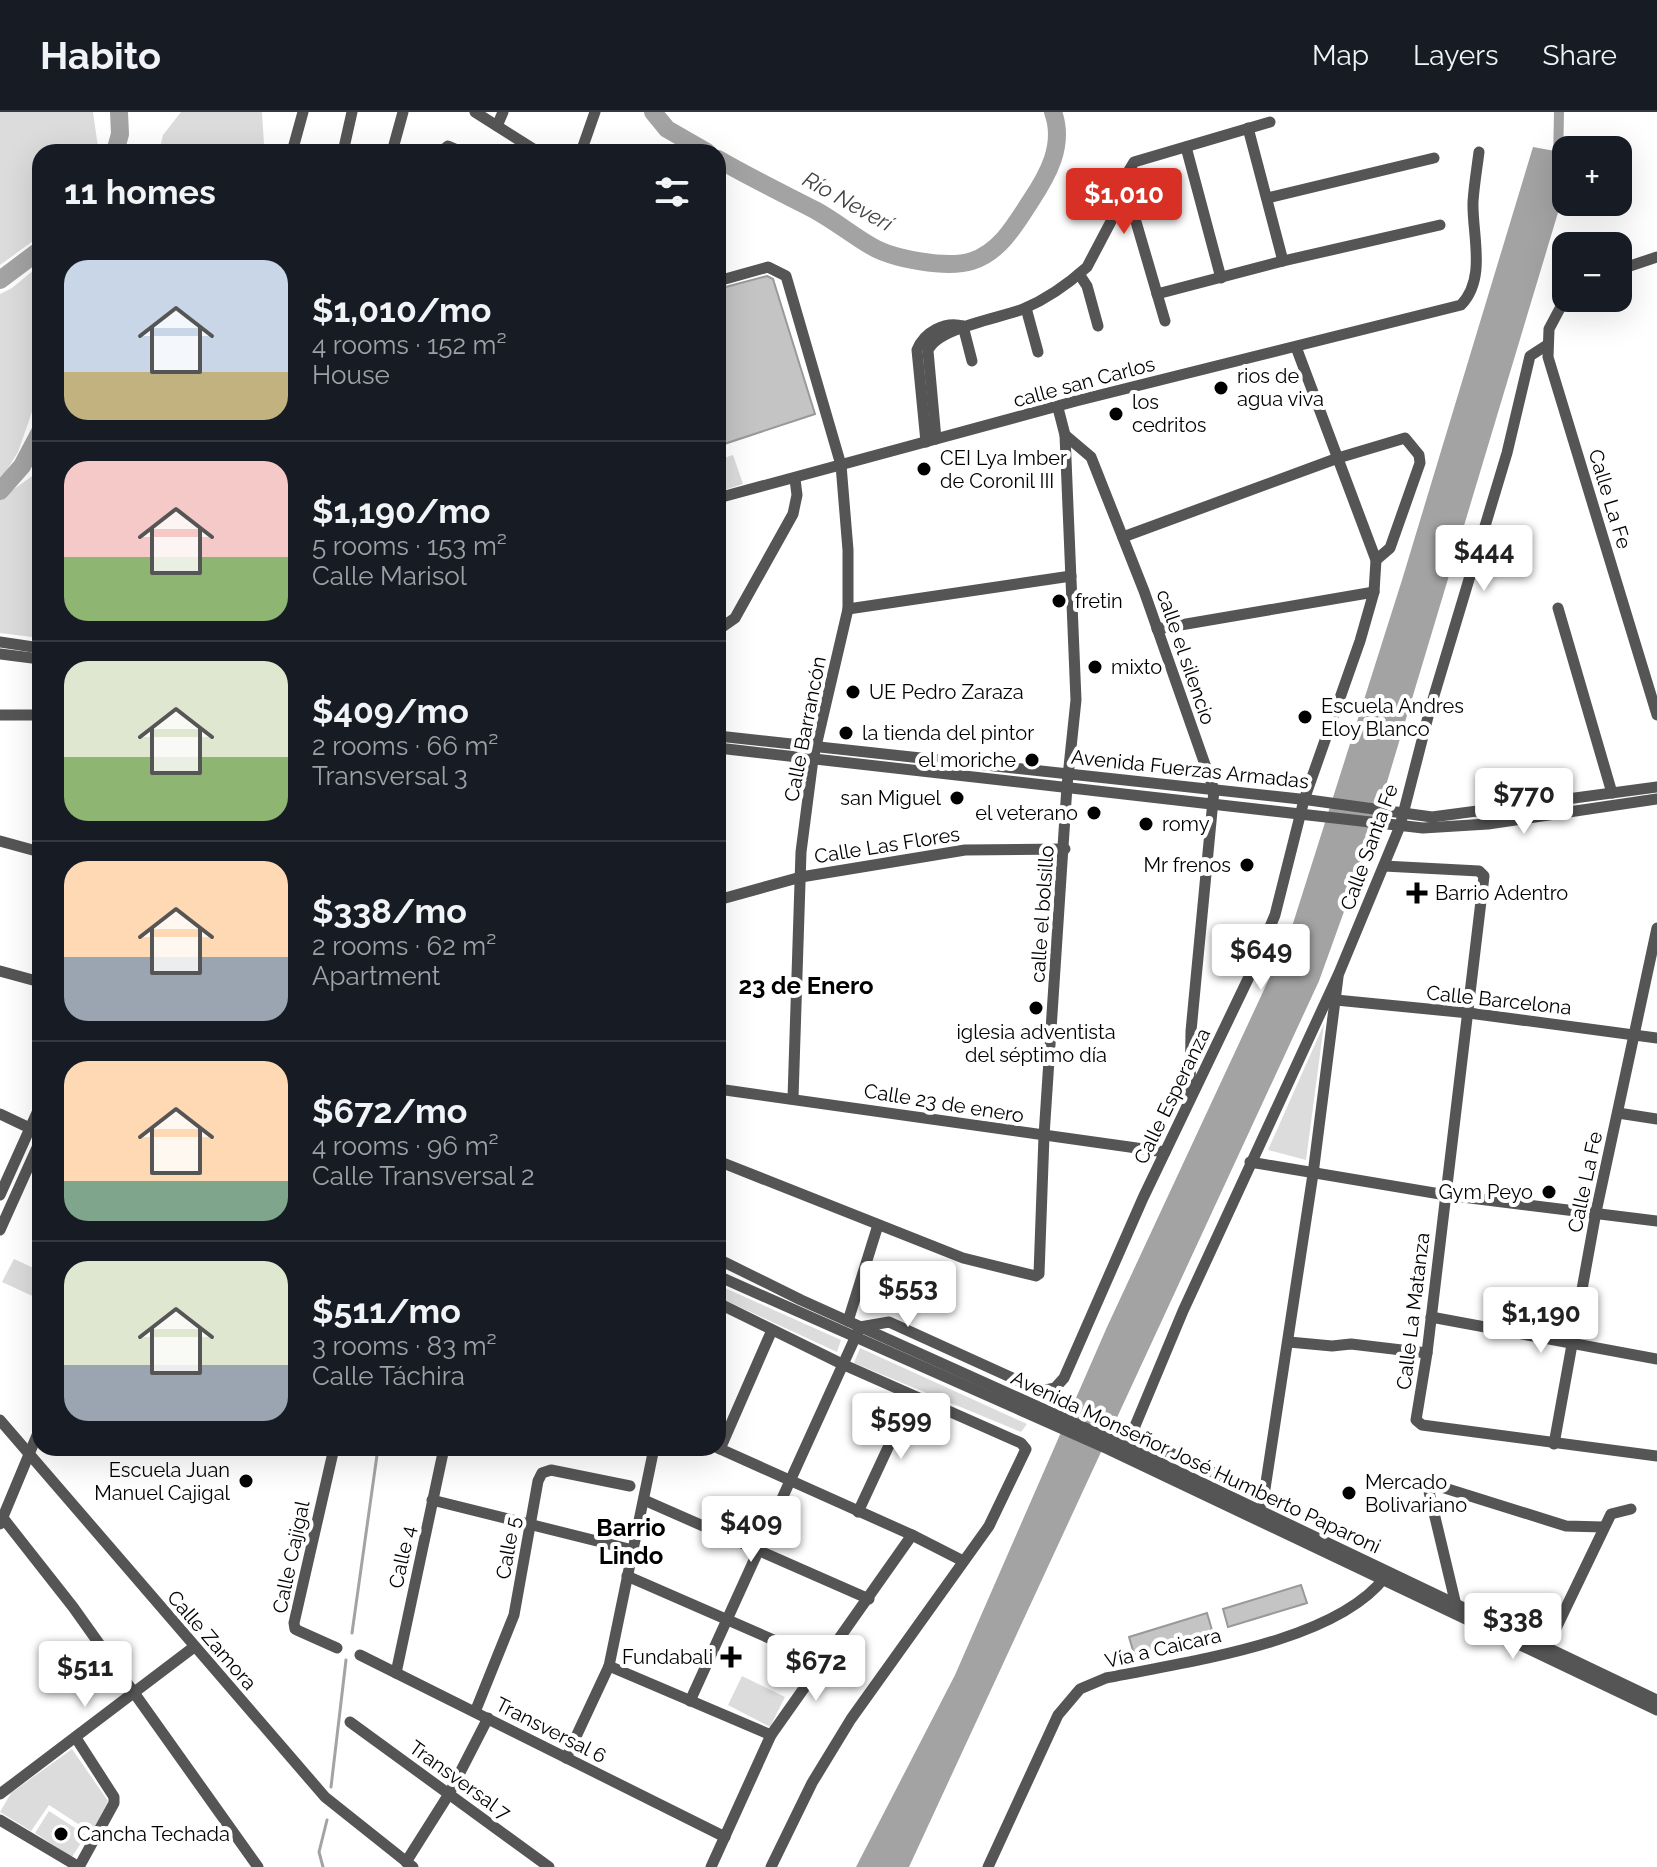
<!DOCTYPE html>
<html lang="en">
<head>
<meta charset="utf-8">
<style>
  :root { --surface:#171b24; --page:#20242c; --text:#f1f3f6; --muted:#9ea1a6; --line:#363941; --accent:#d93025 }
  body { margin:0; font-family:Raleway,sans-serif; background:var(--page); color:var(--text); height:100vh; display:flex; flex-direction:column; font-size:30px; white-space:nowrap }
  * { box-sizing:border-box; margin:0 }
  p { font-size:26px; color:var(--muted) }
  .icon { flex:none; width:44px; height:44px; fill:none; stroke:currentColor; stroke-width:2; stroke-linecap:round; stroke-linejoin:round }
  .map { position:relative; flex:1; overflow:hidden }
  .side { position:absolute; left:32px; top:32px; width:694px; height:1312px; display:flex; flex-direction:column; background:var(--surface); border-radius:24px; box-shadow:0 8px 32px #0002 }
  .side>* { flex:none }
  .controls { position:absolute; left:1552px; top:24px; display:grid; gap:16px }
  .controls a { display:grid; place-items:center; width:80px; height:80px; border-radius:16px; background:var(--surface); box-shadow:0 8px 32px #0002; font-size:40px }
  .price { position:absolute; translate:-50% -68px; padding:0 18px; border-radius:8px; background:#fff; color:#222; font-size:26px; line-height:52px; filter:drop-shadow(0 2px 4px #0008) }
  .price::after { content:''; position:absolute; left:50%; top:48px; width:24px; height:18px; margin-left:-12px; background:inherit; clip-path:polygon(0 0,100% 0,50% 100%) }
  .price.active { background:var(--accent); color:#fff }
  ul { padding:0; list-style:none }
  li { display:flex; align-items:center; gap:24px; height:200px; padding:0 32px }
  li+li { border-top:2px solid var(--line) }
  li span { display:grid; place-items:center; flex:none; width:224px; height:160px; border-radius:24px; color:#555 }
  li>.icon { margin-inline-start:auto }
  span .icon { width:96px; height:96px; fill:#fffc; stroke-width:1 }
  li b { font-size:34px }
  h2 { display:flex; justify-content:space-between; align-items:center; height:96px; padding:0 32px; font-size:34px }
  header { display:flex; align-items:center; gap:48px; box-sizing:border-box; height:112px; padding:0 40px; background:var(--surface); border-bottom:2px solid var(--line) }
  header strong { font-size:38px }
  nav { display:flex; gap:44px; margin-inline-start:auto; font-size:28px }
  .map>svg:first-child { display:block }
  .green { fill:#dcdcdc }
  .water { fill:#a3a3a3 }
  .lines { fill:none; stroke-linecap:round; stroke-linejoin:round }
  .stream { stroke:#a3a3a3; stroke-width:3 }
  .canal { stroke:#a3a3a3; stroke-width:10 }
  .river { stroke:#a3a3a3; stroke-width:18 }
  .building { fill:#c4c4c4; stroke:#999; stroke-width:2 }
  .minor { stroke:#555; stroke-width:11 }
  .poi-dot { fill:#000; stroke:#fff; stroke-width:3 }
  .labels { text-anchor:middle; stroke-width:8; stroke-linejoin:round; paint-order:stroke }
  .poi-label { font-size:20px; fill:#000; stroke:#fff; text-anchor:start }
  .street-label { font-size:20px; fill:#000; stroke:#fff }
  .water-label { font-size:22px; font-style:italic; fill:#444; stroke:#fff }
  .quarter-label { font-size:24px; font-weight:bold; fill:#000; stroke:#fff }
</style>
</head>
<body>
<header>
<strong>Habito</strong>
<nav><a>Map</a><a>Layers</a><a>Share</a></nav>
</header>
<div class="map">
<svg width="1657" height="1755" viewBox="0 0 1657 1755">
  <rect width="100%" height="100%" fill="#fff"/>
  <g class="green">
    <polygon points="0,0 93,0 98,35 97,40 40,40 40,124 0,153"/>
    <polygon points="181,0 262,0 264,32 260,40 159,40 163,23"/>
    <polygon points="40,153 40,277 18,340 0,369 0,182 12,176"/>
    <polygon points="733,343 743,372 718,380 718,348"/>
    <polygon points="35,362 40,362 40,526 0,521 0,387"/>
    <polygon points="1324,912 1306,1048 1268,1038"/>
    <polygon points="14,1147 40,1159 39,1187 2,1170"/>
    <polygon points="718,1173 841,1228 837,1240 718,1185"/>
    <polygon points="860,1236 1027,1312 1021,1320 854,1251"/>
    <polygon points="742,1564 785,1585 770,1615 728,1593"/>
    <polygon points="72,1637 108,1689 92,1721 49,1693 31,1719 0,1700 11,1681"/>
    <polygon points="49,1699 86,1723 72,1745 35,1721"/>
  </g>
  <polygon class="water" points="1533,35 1566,41 1566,74 1369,730 1319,869 909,1755 856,1755 955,1563 1107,1215 1289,824 1402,468"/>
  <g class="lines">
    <g class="stream">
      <polyline points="352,1521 378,1336"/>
      <polyline points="331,1675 346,1548"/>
      <polyline points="323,1755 319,1740 327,1708"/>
    </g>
    <polyline class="canal" points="1558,50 1559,0"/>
    <g class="river">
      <polyline points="653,0 667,17 707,40"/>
      <polyline points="115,40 120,22 119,0"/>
      <path d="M718 47C749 65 782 81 815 98 835 109 852 123 871 134 893 147 947 157 972 149 1000 140 1015 113 1030 90 1048 63 1065 33 1053 0"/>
      <polyline points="0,168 40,138"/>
      <polyline points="0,379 22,354 40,320"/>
    </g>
  </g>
  <g class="building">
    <polygon points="767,164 773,167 815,302 718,334 718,177"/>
    <polygon points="1301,1473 1307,1491 1228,1515 1223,1497"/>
    <polygon points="1207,1501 1212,1518 1134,1542 1129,1525"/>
  </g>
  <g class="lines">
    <g class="minor">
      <polyline points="475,0 538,40"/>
      <polyline points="497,14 503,0"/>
      <polyline points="1248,16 1283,149"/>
      <polyline points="1186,35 1221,166"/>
      <polyline points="292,40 303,0"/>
      <polyline points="343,40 352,0"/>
      <polyline points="392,40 403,0"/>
      <polyline points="441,40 448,34 462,40"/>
      <polyline points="581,40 595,0"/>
      <polyline points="1127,79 1165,209"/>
      <polyline points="1267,86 1434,46"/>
      <polyline points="1618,158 1657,145"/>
      <polyline points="1079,162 1087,174 1098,214"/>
      <polyline points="718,169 768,155 786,164 841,353 848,438 848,497 813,647 801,740 793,986"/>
      <polyline points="1157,182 1283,149 1440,113"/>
      <polyline points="1566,185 1549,217 1548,245 1657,603"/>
      <polyline points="1026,196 1038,240"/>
      <polyline points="963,214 972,249"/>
      <polyline points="1296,235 1376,448 1374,480"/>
      <polyline points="1065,323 1091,345 1144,479 1214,678 1191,919 1190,985"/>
      <path d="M936 327 928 239C936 216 1001 206 1023 197 1047 187 1068 172 1087 155L1127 79 1128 60 1134 50 1270 10"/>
      <path d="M926 330 917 238C924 220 945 209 963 214"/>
      <path d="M718 386 1076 289 1461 193C1487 166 1472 123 1473 90 1474 73 1477 56 1479 40"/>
      <polyline points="1123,425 1338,346 1405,326 1419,343 1420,351 1390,436 1376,448"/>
      <polyline points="1558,496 1612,681"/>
      <polyline points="848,497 1071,464"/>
      <polyline points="718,518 735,506 793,402 797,383 795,367"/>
      <polyline points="0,530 40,536"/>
      <polyline points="0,542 40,547"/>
      <polyline points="0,603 40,603"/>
      <polyline points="718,624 1309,688 1432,705 1657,675"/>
      <polyline points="718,636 1423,716 1488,712 1657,687"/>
      <polyline points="0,729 40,740"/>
      <polyline points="1384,754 1479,759 1484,764 1427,1241 1416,1308 1422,1313 1657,1344"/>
      <polyline points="718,788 801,765 965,738 1065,737"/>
      <polyline points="0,859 40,870"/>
      <polyline points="1336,888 1469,901 1657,926"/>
      <polyline points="718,977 1165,1040"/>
      <polyline points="1618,1001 1657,1007"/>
      <polyline points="0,1002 36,1019"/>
      <polyline points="718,1049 963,1146 1036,1164 1039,1162 1044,1024 1067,674 1076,588 1065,323 1058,296"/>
      <polyline points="1250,1050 1446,1083 1657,1109"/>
      <polyline points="0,1083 40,994"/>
      <polyline points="0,1118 40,1029"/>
      <polyline points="718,1147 801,1188 1112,1328 1657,1588"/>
      <polyline points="718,1164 1108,1337 1657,1598"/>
      <polyline points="718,1191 842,1252 1021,1331 1026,1337 989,1414 851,1607 812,1671 771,1755"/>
      <polyline points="1431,1205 1657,1247"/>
      <polyline points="848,1209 878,1113"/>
      <polyline points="1289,1230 1332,1234 1351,1232 1427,1241"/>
      <polyline points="0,1308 325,1685 413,1755"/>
      <polyline points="1554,1332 1596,1100 1657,816"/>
      <polyline points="334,1336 294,1511 295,1517 299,1519 337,1536"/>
      <polyline points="718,1336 912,1423 963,1449"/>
      <polyline points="720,1337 772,1218"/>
      <polyline points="1265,1384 1140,1327 1135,1322 1135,1314 1183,1199 1339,861 1400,714 1430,597 1507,341 1530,244 1547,233"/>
      <polyline points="432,1388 633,1438"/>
      <polyline points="644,1388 869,1487"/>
      <polyline points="1263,1390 1313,1062 1338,865"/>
      <polyline points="858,1400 912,1284"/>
      <polyline points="3,1406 73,1495 258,1755"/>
      <polyline points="0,1412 40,1316"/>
      <polyline points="627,1464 824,1550"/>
      <polyline points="1456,1493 1429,1380 1435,1373 1566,1414 1603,1415"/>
      <polyline points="1547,1535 1611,1402 1631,1397"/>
      <polyline points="360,1543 725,1725"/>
      <polyline points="609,1554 771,1623"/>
      <polyline points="396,1561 444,1336"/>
      <polyline points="690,1589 860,1215 889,1210 1041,1279 1055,1276 1064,1266 1143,1086 1248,867 1275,803 1304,688 1360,529 1374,480 1157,517"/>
      <polyline points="475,1600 514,1503 538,1369 542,1361 551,1358 630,1374"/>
      <polyline points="350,1610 549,1755"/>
      <polyline points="76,1626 114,1685 114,1691 79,1755"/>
      <polyline points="566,1646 609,1554 654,1336"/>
      <polyline points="0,1682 194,1535"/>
      <polyline points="0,1708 79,1755"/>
      <polyline points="406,1750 449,1682 488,1606"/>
      <polyline points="711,1755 771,1623 912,1423"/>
      <path d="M988 1755 1058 1603 1080 1577 1106 1566C1184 1550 1335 1531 1385 1465"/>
    </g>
  </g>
  <g class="poi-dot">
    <circle cx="1221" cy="276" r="8"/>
    <circle cx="1116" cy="302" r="8"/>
    <circle cx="924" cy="357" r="8"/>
    <circle cx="1059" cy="489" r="8"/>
    <circle cx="1095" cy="555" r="8"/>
    <circle cx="853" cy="580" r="8"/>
    <circle cx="1305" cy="605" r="8"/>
    <circle cx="846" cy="621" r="8"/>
    <circle cx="1032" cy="648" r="8"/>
    <circle cx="957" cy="686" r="8"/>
    <circle cx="1094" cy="701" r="8"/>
    <circle cx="1146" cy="712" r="8"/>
    <circle cx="1247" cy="753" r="8"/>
    <path d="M1413 769h8v8h8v8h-8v8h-8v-8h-8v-8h8z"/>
    <circle cx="1036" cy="896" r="8"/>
    <circle cx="1549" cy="1080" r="8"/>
    <circle cx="246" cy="1369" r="8"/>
    <circle cx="1349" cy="1381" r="8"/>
    <path d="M727 1533h8v8h8v8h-8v8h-8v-8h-8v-8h8z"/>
    <circle cx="61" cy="1722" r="8"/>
  </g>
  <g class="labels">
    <g class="poi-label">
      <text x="1237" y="271">rios de<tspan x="1237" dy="23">agua viva</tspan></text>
      <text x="1132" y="297">los<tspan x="1132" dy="23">cedritos</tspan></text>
      <text x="940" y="353">CEI Lya Imber<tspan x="940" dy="23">de Coronil III</tspan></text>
      <text x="1075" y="496">fretin</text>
      <text x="1111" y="562">mixto</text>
      <text x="869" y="587">UE Pedro Zaraza</text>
      <text x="1321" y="601">Escuela Andres<tspan x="1321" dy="23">Eloy Blanco</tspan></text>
      <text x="862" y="628">la tienda del pintor</text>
      <text x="1016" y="655" text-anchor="end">el moriche</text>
      <text x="941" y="693" text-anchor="end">san Miguel</text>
      <text x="1078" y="708" text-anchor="end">el veterano</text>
      <text x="1162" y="719">romy</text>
      <text x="1231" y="760" text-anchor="end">Mr frenos</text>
      <text x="1435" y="788">Barrio Adentro</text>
      <text x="1036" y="927" text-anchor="middle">iglesia adventista<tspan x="1036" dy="23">del séptimo día</tspan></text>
      <text x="1533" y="1087" text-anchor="end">Gym Peyo</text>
      <text x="230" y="1365" text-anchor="end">Escuela Juan<tspan x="230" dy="23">Manuel Cajigal</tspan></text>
      <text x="1365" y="1377">Mercado<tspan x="1365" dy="23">Bolivariano</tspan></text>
      <text x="713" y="1552" text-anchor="end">Fundabali</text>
      <text x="77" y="1729">Cancha Techada</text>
    </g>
    <g class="street-label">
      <text transform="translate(1084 270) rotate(-15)" y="7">calle san Carlos</text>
      <text transform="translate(1610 387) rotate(73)" y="7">Calle La Fe</text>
      <text transform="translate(1186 545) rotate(71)" y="7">calle el silencio</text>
      <text transform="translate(805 617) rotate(-79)" y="7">Calle Barrancón</text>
      <text transform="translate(1190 657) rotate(6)" y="7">Avenida Fuerzas Armadas</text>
      <text transform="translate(887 733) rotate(-9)" y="7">Calle Las Flores</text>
      <text transform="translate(1369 735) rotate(-70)" y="7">Calle Santa Fe</text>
      <text transform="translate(1042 802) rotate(-86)" y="7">calle el bolsillo</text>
      <text transform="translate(1499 888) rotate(6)" y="7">Calle Barcelona</text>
      <text transform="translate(1172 984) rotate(-64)" y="7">Calle Esperanza</text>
      <text transform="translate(944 991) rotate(9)" y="7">Calle 23 de enero</text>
      <text transform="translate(1585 1070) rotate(-78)" y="7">Calle La Fe</text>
      <text transform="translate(1413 1199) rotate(-83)" y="7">Calle La Matanza</text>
      <text transform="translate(1196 1350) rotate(25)" y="7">Avenida Monseñor José Humberto Paparoni</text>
      <text transform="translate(508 1436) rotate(-80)" y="7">Calle 5</text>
      <text transform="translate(291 1445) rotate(-78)" y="7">Calle Cajigal</text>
      <text transform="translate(402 1445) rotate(-78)" y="7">Calle 4</text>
      <text transform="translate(212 1528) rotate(49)" y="7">Calle Zamora</text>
      <text transform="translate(1163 1536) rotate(-13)" y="7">Vía a Caicara</text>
      <text transform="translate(551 1618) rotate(27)" y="7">Transversal 6</text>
      <text transform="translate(460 1668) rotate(36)" y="7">Transversal 7</text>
    </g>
    <g class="water-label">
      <text transform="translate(848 89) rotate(29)" y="8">Río Neverí</text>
    </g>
    <g class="quarter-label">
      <text x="806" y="882">23 de Enero</text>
      <text x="631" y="1424">Barrio<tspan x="631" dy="28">Lindo</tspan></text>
    </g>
  </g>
</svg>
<div class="controls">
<a>+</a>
<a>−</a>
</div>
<b class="price active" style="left:1124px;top:124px">$1,010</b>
<b class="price" style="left:1484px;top:481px">$444</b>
<b class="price" style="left:1524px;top:724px">$770</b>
<b class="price" style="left:1261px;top:880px">$649</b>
<b class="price" style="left:908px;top:1217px">$553</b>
<b class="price" style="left:1541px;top:1243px">$1,190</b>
<b class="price" style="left:901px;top:1349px">$599</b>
<b class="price" style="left:751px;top:1452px">$409</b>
<b class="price" style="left:1513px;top:1549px">$338</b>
<b class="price" style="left:816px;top:1591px">$672</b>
<b class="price" style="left:85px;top:1597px">$511</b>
<section class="side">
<h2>11 homes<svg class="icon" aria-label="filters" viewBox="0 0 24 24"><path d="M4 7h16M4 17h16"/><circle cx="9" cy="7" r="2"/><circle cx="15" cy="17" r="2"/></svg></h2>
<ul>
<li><span style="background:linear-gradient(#c9d6e8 70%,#c2b280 0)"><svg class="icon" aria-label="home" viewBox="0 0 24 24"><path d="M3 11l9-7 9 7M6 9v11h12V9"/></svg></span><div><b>$1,010/mo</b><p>4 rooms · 152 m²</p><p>House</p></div></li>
<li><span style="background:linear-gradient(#f6c9c9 60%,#8fb573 0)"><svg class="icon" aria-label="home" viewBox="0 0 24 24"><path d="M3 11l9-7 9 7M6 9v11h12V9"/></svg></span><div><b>$1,190/mo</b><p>5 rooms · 153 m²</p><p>Calle Marisol</p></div></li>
<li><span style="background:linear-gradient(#dfe7d0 60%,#8fb573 0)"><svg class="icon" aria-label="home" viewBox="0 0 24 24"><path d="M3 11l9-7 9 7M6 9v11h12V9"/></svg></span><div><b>$409/mo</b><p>2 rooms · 66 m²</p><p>Transversal 3</p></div></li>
<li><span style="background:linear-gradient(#ffd9b3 60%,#9aa5b1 0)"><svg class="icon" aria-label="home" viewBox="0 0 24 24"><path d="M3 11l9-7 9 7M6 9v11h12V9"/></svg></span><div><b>$338/mo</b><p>2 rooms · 62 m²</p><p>Apartment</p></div></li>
<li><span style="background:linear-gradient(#ffd9b3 75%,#7fa58c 0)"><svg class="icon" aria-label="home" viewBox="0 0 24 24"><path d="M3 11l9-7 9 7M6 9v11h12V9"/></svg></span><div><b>$672/mo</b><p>4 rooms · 96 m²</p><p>Calle Transversal 2</p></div></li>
<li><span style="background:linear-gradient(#dfe7d0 65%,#9aa5b1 0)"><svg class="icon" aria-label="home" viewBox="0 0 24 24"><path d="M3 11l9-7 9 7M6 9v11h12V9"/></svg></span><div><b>$511/mo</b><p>3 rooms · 83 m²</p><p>Calle Táchira</p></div></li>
</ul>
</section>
</div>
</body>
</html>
